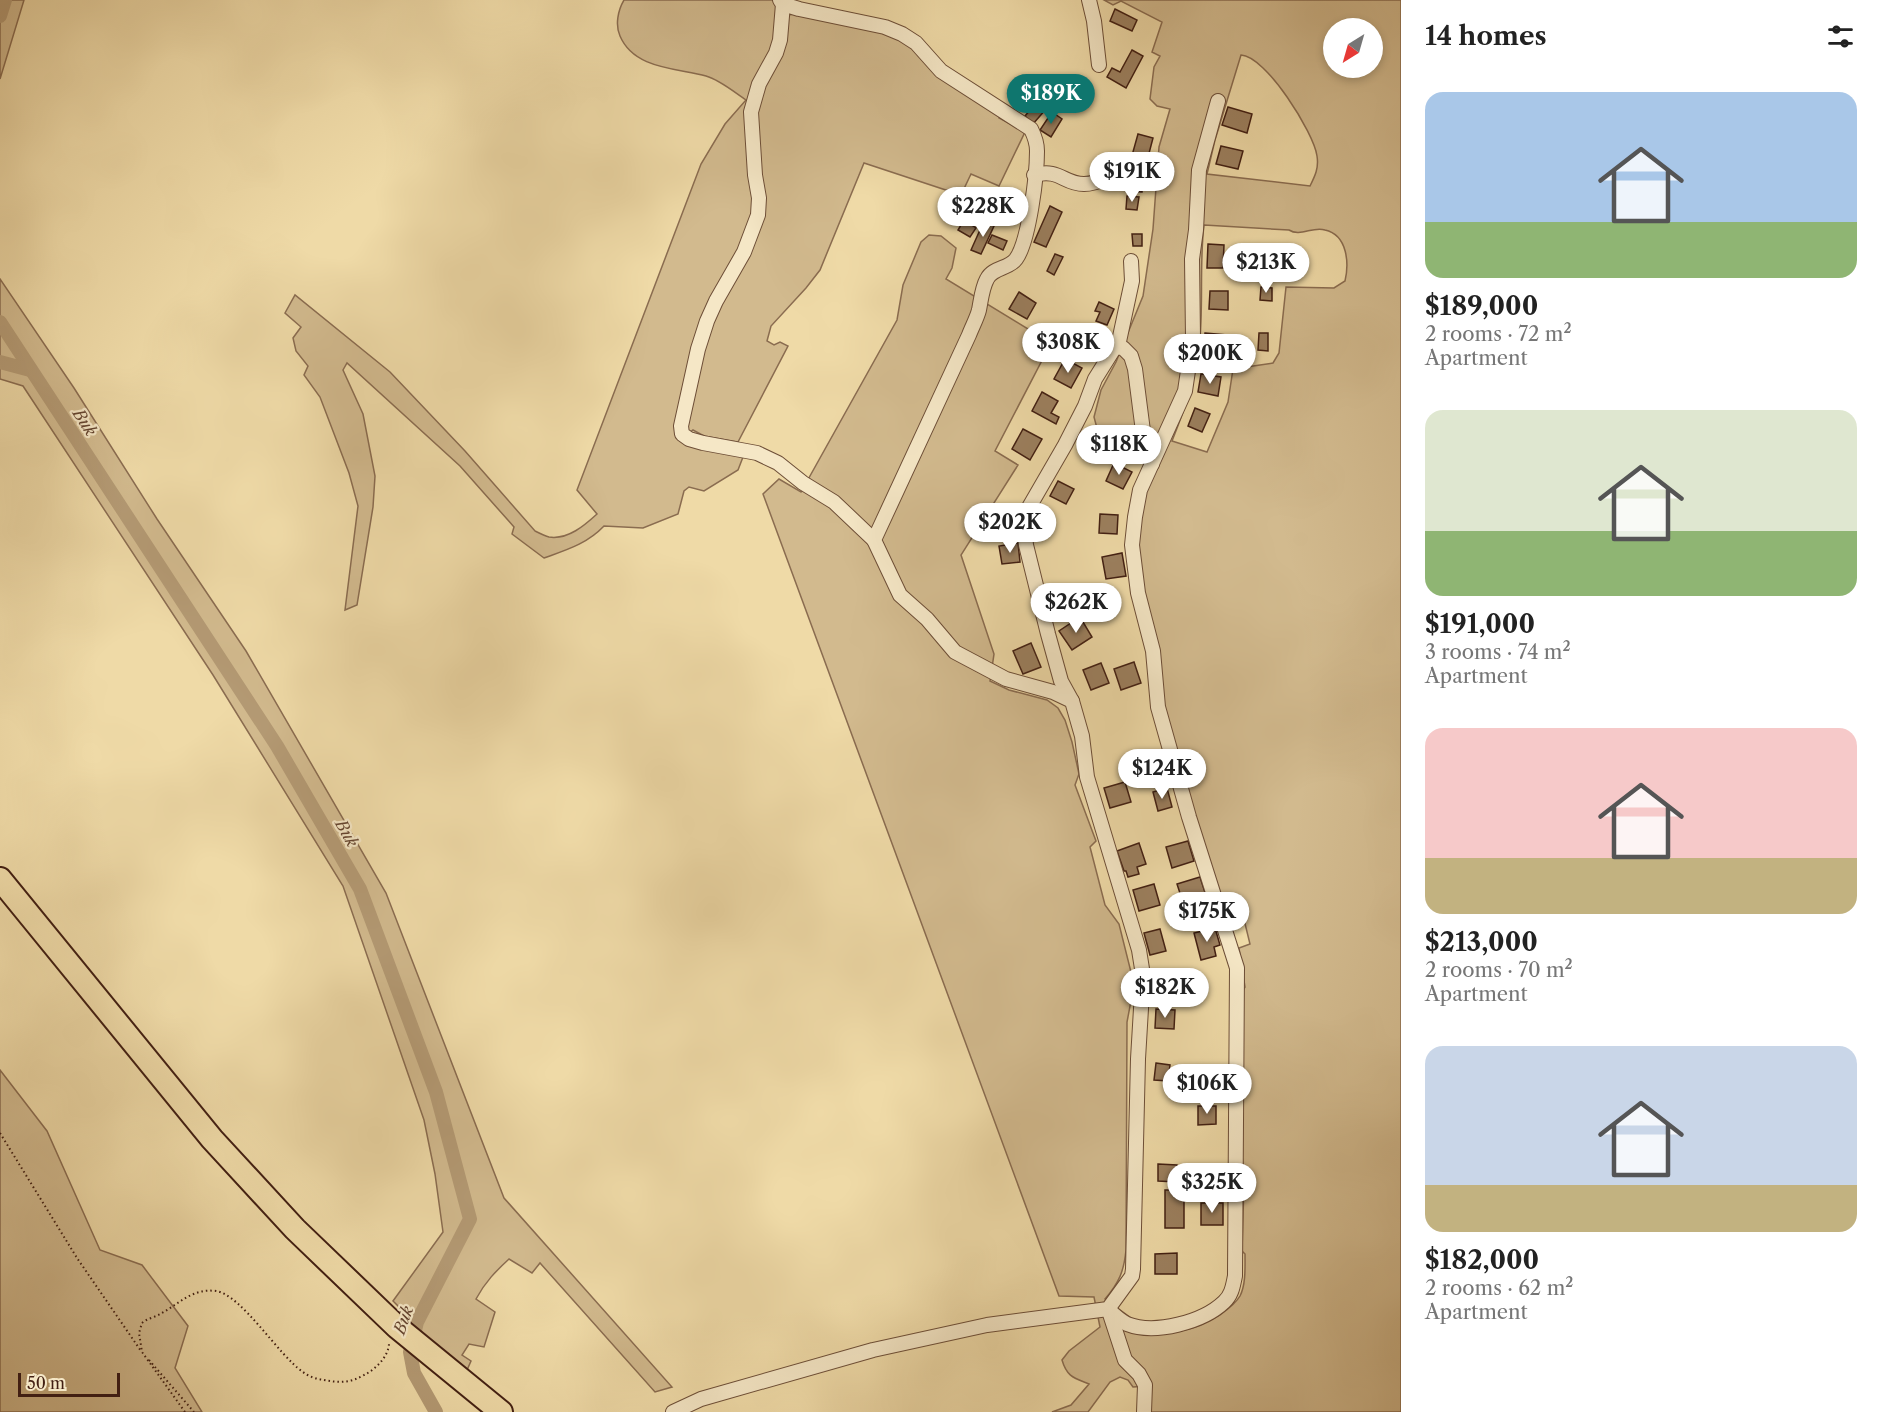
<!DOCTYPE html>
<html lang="en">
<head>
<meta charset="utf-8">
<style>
  :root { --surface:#fff; --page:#f6f6f6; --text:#222; --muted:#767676; --accent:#0f766e }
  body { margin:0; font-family:"Libre Caslon Text",serif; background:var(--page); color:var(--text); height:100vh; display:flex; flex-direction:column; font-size:22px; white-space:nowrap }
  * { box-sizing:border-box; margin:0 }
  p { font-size:20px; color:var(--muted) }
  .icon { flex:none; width:33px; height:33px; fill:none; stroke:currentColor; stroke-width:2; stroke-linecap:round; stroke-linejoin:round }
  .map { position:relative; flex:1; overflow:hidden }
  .side { display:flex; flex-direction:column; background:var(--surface); width:480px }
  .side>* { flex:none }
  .needle { width:39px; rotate:217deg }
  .tools { position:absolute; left:1323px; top:18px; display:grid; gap:12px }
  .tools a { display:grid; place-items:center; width:60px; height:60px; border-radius:50%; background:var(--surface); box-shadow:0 3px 9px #0003; font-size:30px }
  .scale { position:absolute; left:18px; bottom:15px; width:102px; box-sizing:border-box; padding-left:6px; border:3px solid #421f12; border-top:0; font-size:16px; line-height:21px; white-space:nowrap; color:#421f12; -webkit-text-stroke:4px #f5e7c6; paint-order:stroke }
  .price { position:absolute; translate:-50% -51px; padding:0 14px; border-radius:21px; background:#fff; color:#222; font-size:20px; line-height:39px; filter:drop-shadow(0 2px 3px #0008) }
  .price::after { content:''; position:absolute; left:50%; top:36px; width:18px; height:14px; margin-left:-9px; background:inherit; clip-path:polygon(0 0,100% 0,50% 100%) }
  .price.selected { background:var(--accent); color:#fff }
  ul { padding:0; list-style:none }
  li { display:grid; align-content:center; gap:12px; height:318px; padding:0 24px }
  li span { display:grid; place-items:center; height:186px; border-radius:18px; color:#555 }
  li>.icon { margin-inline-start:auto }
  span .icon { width:108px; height:108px; fill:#fffc; stroke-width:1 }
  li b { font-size:26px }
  h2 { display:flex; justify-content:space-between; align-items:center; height:72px; padding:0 24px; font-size:26px }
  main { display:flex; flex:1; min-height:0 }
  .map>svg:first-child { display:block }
  .green { fill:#d2ba8e; stroke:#8a6c50; stroke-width:1.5; fill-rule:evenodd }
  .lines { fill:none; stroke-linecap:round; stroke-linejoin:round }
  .canal { stroke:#b49a74; stroke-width:14 }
  .building { fill:#9c805f; stroke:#421f12; stroke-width:1.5 }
  .street-casing { stroke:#6d4e37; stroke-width:16 }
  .primary-casing { stroke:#421f12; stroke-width:26 }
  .path { stroke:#421f12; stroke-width:2; stroke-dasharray:1.5 3; stroke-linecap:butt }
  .street { stroke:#f5e7c6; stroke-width:14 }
  .primary { stroke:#efdaa7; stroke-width:22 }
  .labels { text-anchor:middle; stroke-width:4.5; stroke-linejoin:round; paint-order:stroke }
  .water-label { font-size:16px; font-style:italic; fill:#64442f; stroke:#f5e7c6 }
</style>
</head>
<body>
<main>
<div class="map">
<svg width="1401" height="1412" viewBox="0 0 1401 1412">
  <rect width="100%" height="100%" fill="#efdaa7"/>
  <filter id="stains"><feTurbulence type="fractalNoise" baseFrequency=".00333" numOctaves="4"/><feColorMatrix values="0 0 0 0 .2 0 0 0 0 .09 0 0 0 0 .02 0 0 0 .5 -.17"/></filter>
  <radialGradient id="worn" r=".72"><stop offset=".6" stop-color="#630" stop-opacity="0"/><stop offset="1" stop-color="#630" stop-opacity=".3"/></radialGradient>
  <g class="green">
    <polygon points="0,0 24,0 0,79"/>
    <path d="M624 0H775L789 15 794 14 875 30 907 42 1001 113 999 118 1025 132 999 186 971 174 961 195 864 163 820 270 806 288 771 326 767 341 774 345 780 342 788 346 738 442 704 436 693 430 681 440 743 457 738 470 704 491 689 487 684 491 678 514 643 528 604 526C587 544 566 550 544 558L512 534 514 527 460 466 347 363 343 370 363 414 375 476 373 507 357 605 345 610 358 506 349 473 320 397 304 375 308 366 296 351 293 338 301 327 285 313 295 295 390 372 465 451 535 531C539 533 545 536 549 537 568 540 585 525 597 514L577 490 701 164 725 124 746 100C734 92 720 80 706 76 676 68 634 69 620 36 615 25 618 10 624 0Z"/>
    <path d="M1104 0H1401V1412H1148V1386L1133 1387 1128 1380 1120 1377 1110 1382 1088 1412H1052L1071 1405 1089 1384C1074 1378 1067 1377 1062 1360L1069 1351 1100 1327 1094 1297 1059 1296 763 494 779 479 801 492 897 320 903 285 921 242 929 235 941 236 956 248 952 268 946 279 1051 343 995 451 1018 465 961 555 994 654 990 681 1009 690 1047 700 1058 708 1065 720 1072 742 1079 774 1075 785 1096 841 1090 847 1105 905 1119 924 1132 976 1131 1001 1127 1022 1126 1250C1124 1271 1119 1283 1105 1299L1131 1318 1135 1333C1168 1333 1192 1334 1220 1315 1227 1310 1236 1303 1240 1296 1246 1284 1245 1267 1245 1254L1242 1251 1244 1183 1241 1140V994L1245 987 1239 948 1250 944 1238 895 1220 899 1163 709 1142 593 1137 545 1144 492 1157 465 1098 432 1094 417 1101 390 1116 362 1143 296 1153 229 1159 147 1170 109 1157 106 1150 99 1154 67 1160 56 1152 52 1162 22 1121 1 1113 5ZM1334 28H1372V68H1334ZM1241 55C1266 56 1314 133 1317 156 1319 168 1315 176 1310 186L1207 174 1215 140ZM1204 225 1289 230C1300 237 1313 226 1325 230 1348 235 1349 264 1345 281L1334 288 1286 287 1279 353 1273 363 1233 369 1228 402 1207 452 1172 441C1184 411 1195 382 1199 349 1204 308 1199 266 1204 225Z"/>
    <path d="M0 279 74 388 157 519 246 651 386 893 504 1198 672 1387 655 1392 540 1263 532 1273 509 1259C496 1271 485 1282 476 1299L495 1312 484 1347 469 1344 462 1355 471 1361 467 1370 400 1315 401 1309 393 1301 443 1232 435 1174 424 1120 343 886 213 675 23 386 0 379Z"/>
    <polygon points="0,1070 47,1131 100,1250 142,1265 188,1326 175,1368 202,1412 0,1412"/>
  </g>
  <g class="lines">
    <g class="canal">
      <polyline points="0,16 5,0"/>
      <polyline points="0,322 277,746 360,889 436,1092 470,1219 417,1322 410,1352 414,1373 436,1412"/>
      <polyline points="0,362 30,370"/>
    </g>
  </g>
  <g class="building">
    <polygon points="1115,9 1137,20 1132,31 1110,21"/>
    <polygon points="1132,50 1143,56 1126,88 1107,77 1112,68 1120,72"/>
    <polygon points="1069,81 1078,88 1064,109 1054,103"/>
    <polygon points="1037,102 1046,109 1033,124 1025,116"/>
    <polygon points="1228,107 1252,114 1247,133 1222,125"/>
    <polygon points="1052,112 1062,119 1051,137 1040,130"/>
    <polygon points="1138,134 1153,138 1147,161 1131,159"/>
    <polygon points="1221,146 1243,151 1238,169 1216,164"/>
    <polygon points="1128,174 1143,175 1142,192 1127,191"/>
    <polygon points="1127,196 1139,197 1137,210 1126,209"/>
    <polygon points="980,197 986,201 983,206 988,209 984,216 980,214 976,222 968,218"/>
    <polygon points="1009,205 1026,209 1023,222 1006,218"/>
    <polygon points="1050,206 1062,212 1046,247 1034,242"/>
    <polygon points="964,220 976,228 970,237 958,230"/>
    <polygon points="984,221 994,226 981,254 971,250"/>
    <polygon points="1132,234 1142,234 1142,246 1133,246"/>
    <polygon points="992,235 1007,241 1003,250 988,243"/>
    <polygon points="1208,244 1224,245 1223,268 1207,268"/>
    <polygon points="1055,254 1063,257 1054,275 1047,271"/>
    <polygon points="1261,287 1272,288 1272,301 1260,300"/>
    <polygon points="1210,291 1228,291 1228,310 1209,309"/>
    <polygon points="1019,292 1036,303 1027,319 1009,309"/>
    <polygon points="1099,302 1114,309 1107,325 1096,321 1100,312 1095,311"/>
    <polygon points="1205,333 1227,335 1226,356 1203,355"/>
    <polygon points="1259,333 1268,333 1268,351 1258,350"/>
    <polygon points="1065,359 1082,368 1071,388 1054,379"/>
    <polygon points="1201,374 1221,377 1218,396 1198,392"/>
    <polygon points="1042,392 1058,401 1051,413 1059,417 1056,424 1032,411"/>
    <polygon points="1195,408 1210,414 1202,432 1188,426"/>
    <polygon points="1023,429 1042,439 1030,460 1012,449"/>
    <polygon points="1114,463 1132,472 1123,489 1106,481"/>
    <polygon points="1058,481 1074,489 1066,504 1050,496"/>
    <polygon points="1100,514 1118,515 1117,534 1099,533"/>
    <polygon points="1018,543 1020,562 1002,564 999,546"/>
    <polygon points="1122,553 1126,576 1106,579 1102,557"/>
    <polygon points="1080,617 1092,637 1072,650 1059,631"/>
    <polygon points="1031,643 1041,667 1023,674 1013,651"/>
    <polygon points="1134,662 1141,683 1121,690 1114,669"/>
    <polygon points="1101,663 1109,683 1091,690 1083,670"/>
    <polygon points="1125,782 1131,802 1110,808 1104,788"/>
    <polygon points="1167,788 1172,807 1158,811 1153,792"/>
    <polygon points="1188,841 1194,861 1172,868 1166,847"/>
    <polygon points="1139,843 1146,864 1137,867 1139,874 1128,877 1126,871 1124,871 1117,851"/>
    <polygon points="1200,877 1211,911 1188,918 1177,884"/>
    <polygon points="1154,884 1160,905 1139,911 1133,890"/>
    <polygon points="1215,928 1220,945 1214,947 1216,956 1201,960 1194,933"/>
    <polygon points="1160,929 1166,951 1150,955 1144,933"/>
    <polygon points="1155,986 1175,986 1174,1005 1154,1005"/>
    <polygon points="1156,1009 1175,1010 1174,1029 1155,1028"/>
    <polygon points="1156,1063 1170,1065 1168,1081 1154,1080"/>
    <polygon points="1198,1106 1216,1106 1216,1124 1198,1125"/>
    <polygon points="1158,1164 1177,1165 1176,1182 1158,1181"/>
    <polygon points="1220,1171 1229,1172 1228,1183 1219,1182"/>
    <rect x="1165" y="1190" width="19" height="38"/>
    <rect x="1201" y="1203" width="22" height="22"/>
    <polygon points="1177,1253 1177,1274 1155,1274 1155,1254"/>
  </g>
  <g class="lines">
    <defs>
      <g id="street">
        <polyline points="1089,0 1094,21 1099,65"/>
        <polyline points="783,4 780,40 776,53 759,84 751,112 755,175 759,198 758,215 744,252 716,301 707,321 698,349 681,426 682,434 689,439 703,443 757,453 778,463 803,483 834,502 874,540"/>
        <path d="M1034 175C1060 168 1063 184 1084 184 1095 184 1105 179 1115 175"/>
        <polyline points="1118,346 1132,281 1131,261"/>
        <polyline points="1072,701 1061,681 1048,634 1026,545 1024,525 1028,509 1065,445 1085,406 1095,379 1115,347 1123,348 1131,356 1135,369 1144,439 1152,464"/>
        <path d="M1108 1309C1114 1315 1119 1320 1127 1324 1155 1335 1203 1322 1224 1302 1232 1295 1233 1285 1235 1276L1237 968 1189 817 1158 707 1153 651 1138 593 1132 545 1135 517 1140 490 1185 391 1193 337 1192 259 1196 230 1199 170 1218 101"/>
        <polyline points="1109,1311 1125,1360 1139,1374 1145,1385 1144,1412"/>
        <path d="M673 1412 701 1399 873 1350 987 1325 1108 1309 1132 1276 1133 1269 1138 1059 1143 975 1139 950 1087 777 1082 736 1072 701 1053 692 1006 679 955 652 927 619 900 595 874 540 969 335C972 327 977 318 979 310 981 300 982 288 987 279 993 267 1009 269 1016 259 1029 241 1037 175 1037 151 1037 143 1035 137 1031 129L941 71 916 43 902 34 885 27 799 9 783 4 780 0"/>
      </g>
      <polyline id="primary" points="0,879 212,1139 295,1229 397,1327 501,1412"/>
    </defs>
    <use href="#street" class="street-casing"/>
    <use href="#primary" class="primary-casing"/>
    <g class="path">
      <polyline points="0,1133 77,1258 141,1351"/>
      <polyline points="149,1360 194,1412"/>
      <path d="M185 1412 142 1352 139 1333 142 1323C148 1318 156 1317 162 1313 180 1303 193 1288 216 1291 242 1295 279 1356 303 1372 309 1377 317 1379 324 1380 338 1383 351 1383 364 1375 376 1369 388 1357 389 1344"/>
    </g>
    <use href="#street" class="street"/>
    <use href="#primary" class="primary"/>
  </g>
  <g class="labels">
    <g class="water-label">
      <text transform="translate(85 422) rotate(57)" y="6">Buk</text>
      <text transform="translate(347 833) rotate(60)" y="6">Buk</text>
      <text transform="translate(403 1320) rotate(-71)" y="6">Buk</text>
    </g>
  </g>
  <rect width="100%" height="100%" filter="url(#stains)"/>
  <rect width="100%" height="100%" fill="url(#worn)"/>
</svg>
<div class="tools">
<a><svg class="needle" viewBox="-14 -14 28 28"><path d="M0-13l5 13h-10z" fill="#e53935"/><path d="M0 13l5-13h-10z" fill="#767676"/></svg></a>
</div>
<div class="scale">50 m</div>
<b class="price selected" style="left:1051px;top:125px">$189K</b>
<b class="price" style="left:1132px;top:203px">$191K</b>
<b class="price" style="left:983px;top:238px">$228K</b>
<b class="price" style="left:1266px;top:294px">$213K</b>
<b class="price" style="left:1068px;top:374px">$308K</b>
<b class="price" style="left:1210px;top:385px">$200K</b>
<b class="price" style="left:1119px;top:476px">$118K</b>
<b class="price" style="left:1010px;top:554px">$202K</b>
<b class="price" style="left:1076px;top:634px">$262K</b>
<b class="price" style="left:1162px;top:800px">$124K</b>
<b class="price" style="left:1207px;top:943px">$175K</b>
<b class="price" style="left:1165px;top:1019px">$182K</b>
<b class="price" style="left:1207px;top:1115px">$106K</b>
<b class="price" style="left:1212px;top:1214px">$325K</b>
</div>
<section class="side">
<h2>14 homes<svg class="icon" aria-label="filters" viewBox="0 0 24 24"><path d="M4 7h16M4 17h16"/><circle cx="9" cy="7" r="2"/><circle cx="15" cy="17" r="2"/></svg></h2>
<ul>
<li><span style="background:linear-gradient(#a9c7e8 70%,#8fb573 0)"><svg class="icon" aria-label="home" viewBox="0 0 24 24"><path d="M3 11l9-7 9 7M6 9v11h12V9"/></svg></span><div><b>$189,000</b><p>2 rooms · 72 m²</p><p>Apartment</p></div></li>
<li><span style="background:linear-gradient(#dfe7d0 65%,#8fb573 0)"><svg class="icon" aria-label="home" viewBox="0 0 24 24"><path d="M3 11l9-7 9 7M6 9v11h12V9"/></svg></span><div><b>$191,000</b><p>3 rooms · 74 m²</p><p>Apartment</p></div></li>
<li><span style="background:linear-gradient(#f6c9c9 70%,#c2b280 0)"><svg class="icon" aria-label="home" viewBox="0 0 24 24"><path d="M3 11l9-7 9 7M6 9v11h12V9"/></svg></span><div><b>$213,000</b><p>2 rooms · 70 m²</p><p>Apartment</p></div></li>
<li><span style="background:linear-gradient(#c9d6e8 75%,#c2b280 0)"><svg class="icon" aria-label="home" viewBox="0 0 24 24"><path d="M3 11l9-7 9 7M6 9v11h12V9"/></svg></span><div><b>$182,000</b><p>2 rooms · 62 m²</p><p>Apartment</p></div></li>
</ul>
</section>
</main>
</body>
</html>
